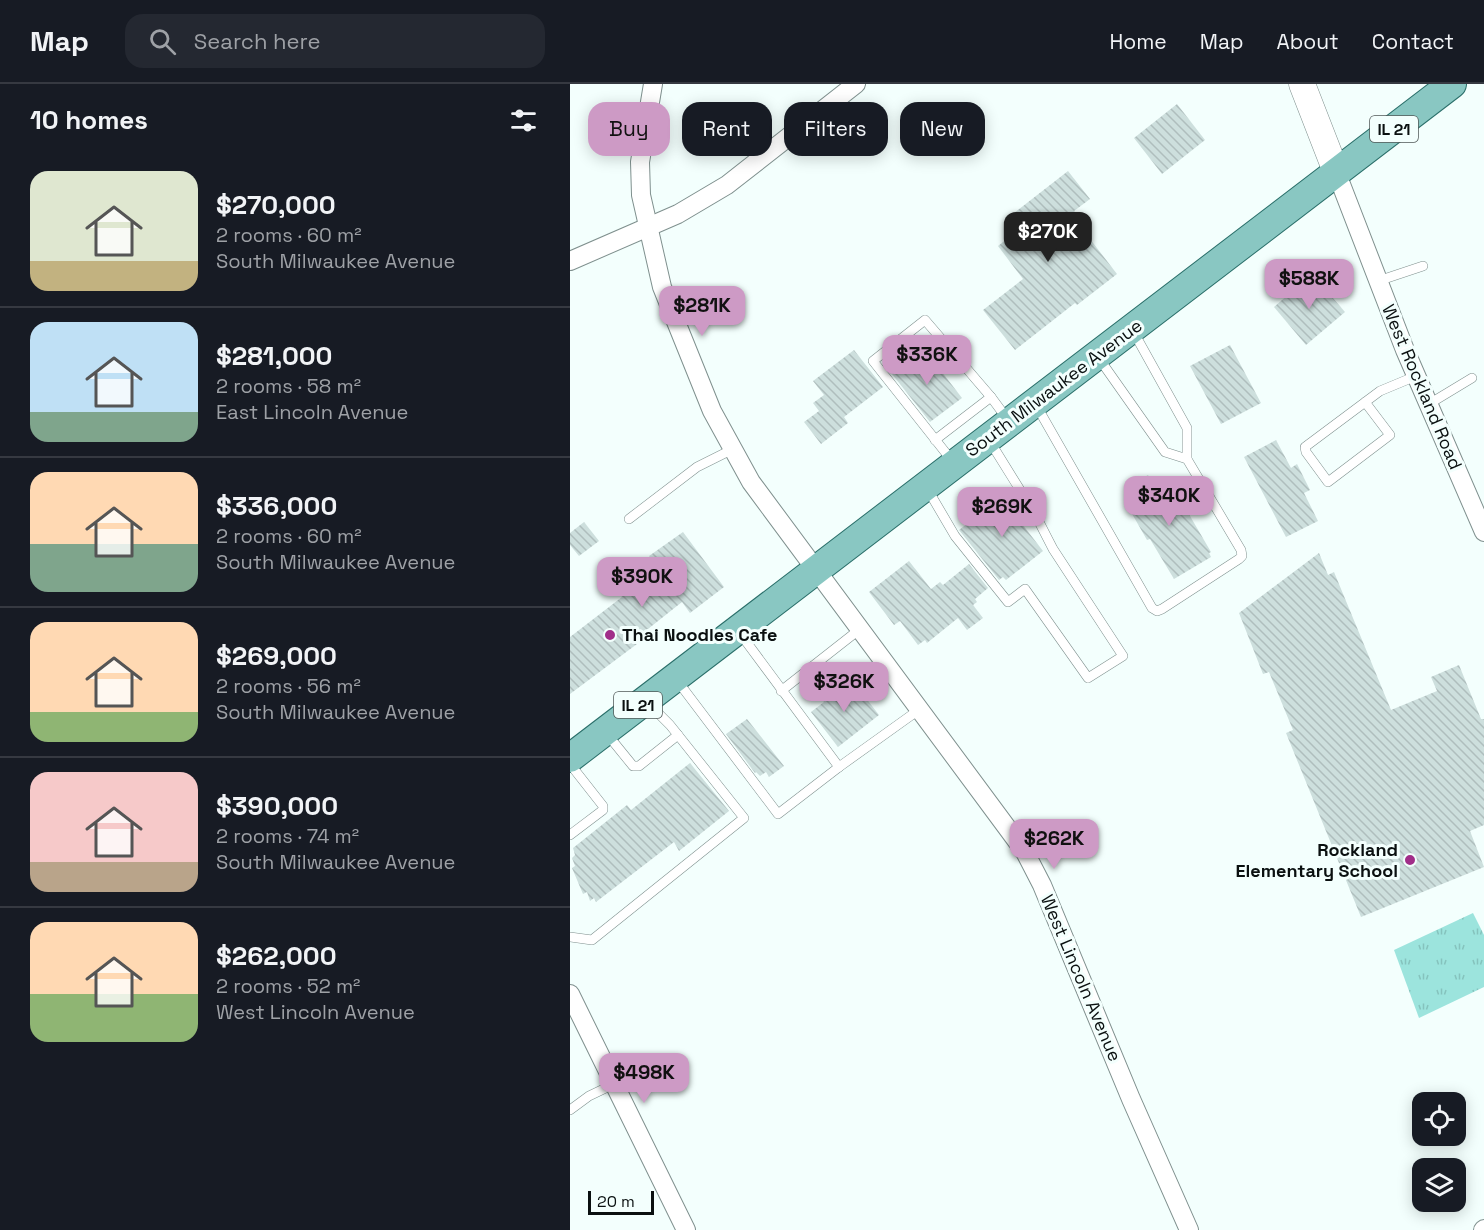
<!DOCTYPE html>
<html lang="en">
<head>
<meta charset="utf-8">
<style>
  :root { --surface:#171b24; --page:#242831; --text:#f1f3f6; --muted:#9ea1a6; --line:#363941; --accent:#cd9ac5 }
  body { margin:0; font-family:"Space Grotesk",sans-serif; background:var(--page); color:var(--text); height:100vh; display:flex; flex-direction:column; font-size:22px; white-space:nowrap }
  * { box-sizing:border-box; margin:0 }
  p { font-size:20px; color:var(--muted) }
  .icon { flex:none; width:33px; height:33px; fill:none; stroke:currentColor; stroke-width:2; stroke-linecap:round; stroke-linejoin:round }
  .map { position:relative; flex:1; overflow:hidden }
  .sheet { display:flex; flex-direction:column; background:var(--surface); width:570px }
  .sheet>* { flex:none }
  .hud { position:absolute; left:18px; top:18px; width:570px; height:54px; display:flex; gap:12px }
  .buttons { position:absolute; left:842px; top:1008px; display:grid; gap:12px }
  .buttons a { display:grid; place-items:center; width:54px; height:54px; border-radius:12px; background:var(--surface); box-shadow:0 3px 15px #0003; font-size:30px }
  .scale { position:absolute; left:18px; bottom:15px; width:66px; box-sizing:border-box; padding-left:6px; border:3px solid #0a1010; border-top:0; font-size:16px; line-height:21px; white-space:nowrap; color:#0a1010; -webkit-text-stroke:4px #f3fffd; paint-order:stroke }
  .price { position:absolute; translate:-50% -51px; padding:0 14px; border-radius:12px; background:var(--accent); color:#111; font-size:20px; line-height:39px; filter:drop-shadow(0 2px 3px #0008) }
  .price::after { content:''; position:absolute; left:50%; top:36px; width:18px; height:14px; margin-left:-9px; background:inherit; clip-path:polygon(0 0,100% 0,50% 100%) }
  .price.current { background:#222; color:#fff }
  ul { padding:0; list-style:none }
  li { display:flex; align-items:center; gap:18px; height:150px; padding:0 30px }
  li+li { border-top:2px solid var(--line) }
  li span { display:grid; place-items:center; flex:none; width:168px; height:120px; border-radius:18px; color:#555 }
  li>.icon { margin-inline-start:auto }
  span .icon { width:72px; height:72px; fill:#fffc; stroke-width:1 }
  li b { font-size:26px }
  h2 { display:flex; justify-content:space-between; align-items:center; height:72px; padding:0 30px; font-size:26px }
  .chip { padding:0 21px; border-radius:18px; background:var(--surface); box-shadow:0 3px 15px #0003; font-size:21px; line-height:54px }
  .chip.current { background:var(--accent); color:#111 }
  header { display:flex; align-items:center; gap:36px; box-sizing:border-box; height:84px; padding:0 30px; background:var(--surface); border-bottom:2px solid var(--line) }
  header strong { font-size:28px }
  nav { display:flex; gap:33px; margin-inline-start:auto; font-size:21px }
  .search { width:420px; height:54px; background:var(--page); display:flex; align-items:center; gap:15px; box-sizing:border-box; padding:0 21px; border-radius:18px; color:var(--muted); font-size:22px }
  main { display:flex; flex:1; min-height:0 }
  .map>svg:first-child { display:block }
  .grass { fill:url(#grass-tufts) }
  .building { fill:url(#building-back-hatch) }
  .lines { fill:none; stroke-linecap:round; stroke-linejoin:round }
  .lane-casing { stroke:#7f908e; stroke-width:10 }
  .street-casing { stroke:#7f908e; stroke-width:20 }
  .secondary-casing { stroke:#7f908e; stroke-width:27 }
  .primary-casing { stroke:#2a6f6a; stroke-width:30 }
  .lane { stroke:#fff; stroke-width:9 }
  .street { stroke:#fff; stroke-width:18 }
  .secondary { stroke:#fff; stroke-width:26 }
  .primary { stroke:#89c7c2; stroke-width:28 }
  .poi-dot { fill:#a12e89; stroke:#f3fffd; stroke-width:2 }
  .labels { text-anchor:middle; stroke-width:6; stroke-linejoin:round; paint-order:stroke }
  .shield { fill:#f3fffd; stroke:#505857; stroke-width:1.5 }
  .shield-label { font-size:16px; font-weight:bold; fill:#0a1010 }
  .street-label { font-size:18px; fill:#0a1010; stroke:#f3fffd }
  .poi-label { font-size:18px; font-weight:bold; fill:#0a1010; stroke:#f3fffd; text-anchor:start }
</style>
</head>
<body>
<header>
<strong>Map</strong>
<div class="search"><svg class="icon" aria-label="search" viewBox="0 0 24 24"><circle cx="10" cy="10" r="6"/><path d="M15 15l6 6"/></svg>Search here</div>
<nav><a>Home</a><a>Map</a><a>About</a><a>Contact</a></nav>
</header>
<main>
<section class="sheet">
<h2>10 homes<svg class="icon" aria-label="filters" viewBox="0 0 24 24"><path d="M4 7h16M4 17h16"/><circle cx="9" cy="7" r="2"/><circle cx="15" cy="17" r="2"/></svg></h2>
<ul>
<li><span style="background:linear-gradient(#dfe7d0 75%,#c2b280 0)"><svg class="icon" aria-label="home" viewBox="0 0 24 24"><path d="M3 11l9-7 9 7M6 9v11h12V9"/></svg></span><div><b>$270,000</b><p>2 rooms · 60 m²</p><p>South Milwaukee Avenue</p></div></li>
<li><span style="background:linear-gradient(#bfe0f5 75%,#7fa58c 0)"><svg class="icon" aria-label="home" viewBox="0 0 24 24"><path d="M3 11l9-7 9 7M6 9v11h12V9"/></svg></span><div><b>$281,000</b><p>2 rooms · 58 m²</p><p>East Lincoln Avenue</p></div></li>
<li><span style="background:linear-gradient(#ffd9b3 60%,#7fa58c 0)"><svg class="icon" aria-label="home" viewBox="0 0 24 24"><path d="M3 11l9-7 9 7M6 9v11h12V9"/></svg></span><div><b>$336,000</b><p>2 rooms · 60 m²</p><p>South Milwaukee Avenue</p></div></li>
<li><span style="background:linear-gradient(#ffd9b3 75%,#8fb573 0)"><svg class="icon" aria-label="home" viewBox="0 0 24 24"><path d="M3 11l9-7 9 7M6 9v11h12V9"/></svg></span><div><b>$269,000</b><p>2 rooms · 56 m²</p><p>South Milwaukee Avenue</p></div></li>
<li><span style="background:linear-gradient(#f6c9c9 75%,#b9a48a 0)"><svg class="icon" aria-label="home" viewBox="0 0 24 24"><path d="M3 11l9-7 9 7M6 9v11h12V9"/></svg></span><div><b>$390,000</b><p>2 rooms · 74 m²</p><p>South Milwaukee Avenue</p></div></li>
<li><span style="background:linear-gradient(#ffd9b3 60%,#8fb573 0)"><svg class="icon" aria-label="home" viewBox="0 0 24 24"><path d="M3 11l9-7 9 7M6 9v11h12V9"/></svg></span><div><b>$262,000</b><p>2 rooms · 52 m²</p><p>West Lincoln Avenue</p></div></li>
</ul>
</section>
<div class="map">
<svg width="914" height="1146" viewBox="0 0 914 1146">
  <defs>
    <pattern id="grass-tufts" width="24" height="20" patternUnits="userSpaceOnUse" patternTransform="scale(1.5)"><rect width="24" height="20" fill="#9ce4dd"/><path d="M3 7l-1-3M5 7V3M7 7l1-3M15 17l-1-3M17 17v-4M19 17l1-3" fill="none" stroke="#85c3bd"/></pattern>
    <pattern id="building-back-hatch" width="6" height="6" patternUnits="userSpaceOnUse" patternTransform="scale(1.5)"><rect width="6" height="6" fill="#cddfdd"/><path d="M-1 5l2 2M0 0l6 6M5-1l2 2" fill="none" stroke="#afbebd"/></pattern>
  </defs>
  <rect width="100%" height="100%" fill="#f3fffd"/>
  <polygon class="grass" points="903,829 914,851 914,903 849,934 824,866"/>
  <g class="building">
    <polygon points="607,20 635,56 592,90 564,54"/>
    <polygon points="498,87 520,115 504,127 513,139 510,142 547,190 507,221 505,219 445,266 413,226 453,195 428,162 448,146 439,133"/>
    <polygon points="742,190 775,228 736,261 704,223"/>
    <polygon points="660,261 691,319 651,340 620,282"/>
    <polygon points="284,266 313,303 274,333 278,339 251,360 234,338 249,327 243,319 254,311 243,297"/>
    <polygon points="355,266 392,314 360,338 322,290"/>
    <polygon points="706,356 721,384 727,380 740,406 734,409 748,437 716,453 674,373"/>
    <polygon points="578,391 585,404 599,396 641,468 639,469 641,473 604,495 580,455 577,456 557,421 570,413 563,400"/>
    <polygon points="443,409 454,425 446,432 473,467 436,496 433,493 429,496 389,446 434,411 436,414"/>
    <polygon points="14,438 29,457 9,472 0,461 0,449"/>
    <polygon points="113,448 154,503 120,529 112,518 78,545 63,554 67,560 0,610 0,553 52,513 50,510 85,481 79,472"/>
    <polygon points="749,469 758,491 764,488 821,626 867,607 861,593 889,581 911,635 914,635 914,741 900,747 914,783 791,833 716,649 723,646 699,588 693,590 669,529"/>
    <polygon points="339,477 361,505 370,498 373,501 399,480 418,504 405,515 407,518 403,521 413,534 397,546 388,534 357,559 355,556 348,561 330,537 324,541 299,508"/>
    <polygon points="282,596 309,631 268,663 241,628 254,618 251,613 266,602 268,606"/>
    <polygon points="177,635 214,682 199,693 196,688 190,692 186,688 185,689 156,650"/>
    <polygon points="120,679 159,727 109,767 104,758 26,818 24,814 20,817 17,808 13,810 2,784 5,782 2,774 5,771 3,764 57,721 61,726"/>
  </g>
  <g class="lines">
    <defs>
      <g id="lane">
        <polyline points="808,197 853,182"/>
        <polyline points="528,273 595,368 617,375"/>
        <polyline points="795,318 820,351 758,398 736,368 735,363 810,307 846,292"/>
        <polyline points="859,320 902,294"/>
        <polyline points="466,321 582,524 587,527 592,525 669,475 672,472 671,466 617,375 617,344 563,247"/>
        <polyline points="365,356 421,313 438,336"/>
        <polyline points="383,378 303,277 355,236 421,313"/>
        <polyline points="358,406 385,452 438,518 455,505 518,594 553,572 483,465 465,430 419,356"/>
        <polyline points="59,435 127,383 163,365"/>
        <polyline points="169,548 269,683 350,625"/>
        <polyline points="106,595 208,730 269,683"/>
        <polyline points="211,607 290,545"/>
        <polyline points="37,650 63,682 69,682 108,651"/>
        <polyline points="0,680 33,722 33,726 0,751"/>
        <polyline points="0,853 22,856 174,734 100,641 77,618"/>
        <polyline points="0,1026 19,1012 44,1000"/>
      </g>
      <g id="street">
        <polyline points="83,0 70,78 71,111 92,203 142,327 181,398 455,768 472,801 561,1015 619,1146"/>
        <polyline points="767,90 835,266 914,448"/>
        <polyline points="0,177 108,130 157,101 286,0"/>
        <polyline points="0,910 116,1146"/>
        <polyline points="913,1146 914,1145"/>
      </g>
      <polyline id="secondary" points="732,0 767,90"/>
      <polyline id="primary" points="0,674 882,0"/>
    </defs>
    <use href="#lane" class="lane-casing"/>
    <use href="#street" class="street-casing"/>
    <use href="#secondary" class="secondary-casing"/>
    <use href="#primary" class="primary-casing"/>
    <use href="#lane" class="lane"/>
    <use href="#street" class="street"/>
    <use href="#secondary" class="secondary"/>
    <use href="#primary" class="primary"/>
  </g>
  <g class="poi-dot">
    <circle cx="40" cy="551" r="6"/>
    <circle cx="840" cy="776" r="6"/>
  </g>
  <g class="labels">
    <g class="shield">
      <rect x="800" y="32" width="48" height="26" rx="4.5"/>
      <rect x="44" y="608" width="48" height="26" rx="4.5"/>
    </g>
    <g class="shield-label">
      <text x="824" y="51">IL 21</text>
      <text x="68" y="627">IL 21</text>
    </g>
    <g class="street-label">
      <text transform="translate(852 303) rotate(67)" y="6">West Rockland Road</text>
      <text transform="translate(484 304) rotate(-37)" y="6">South Milwaukee Avenue</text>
      <text transform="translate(511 894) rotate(67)" y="6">West Lincoln Avenue</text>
    </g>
    <g class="poi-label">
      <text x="52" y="557">Thai Noodles Cafe</text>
      <text x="828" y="772" text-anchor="end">Rockland<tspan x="828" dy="21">Elementary School</tspan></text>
    </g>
  </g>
</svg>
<div class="buttons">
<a><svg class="icon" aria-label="locate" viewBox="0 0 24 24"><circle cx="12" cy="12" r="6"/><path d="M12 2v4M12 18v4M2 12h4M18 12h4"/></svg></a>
<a><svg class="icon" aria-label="layers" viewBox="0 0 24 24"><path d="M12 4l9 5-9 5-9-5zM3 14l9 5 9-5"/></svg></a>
</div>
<div class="scale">20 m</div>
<b class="price current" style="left:478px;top:179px">$270K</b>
<b class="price" style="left:739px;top:226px">$588K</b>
<b class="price" style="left:132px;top:253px">$281K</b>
<b class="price" style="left:357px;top:302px">$336K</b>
<b class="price" style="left:599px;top:443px">$340K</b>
<b class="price" style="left:432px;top:454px">$269K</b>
<b class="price" style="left:72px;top:524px">$390K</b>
<b class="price" style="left:274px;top:629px">$326K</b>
<b class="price" style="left:484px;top:786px">$262K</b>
<b class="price" style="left:74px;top:1020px">$498K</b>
<div class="hud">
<a class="chip current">Buy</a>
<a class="chip">Rent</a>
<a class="chip">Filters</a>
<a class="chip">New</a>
</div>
</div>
</main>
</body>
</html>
